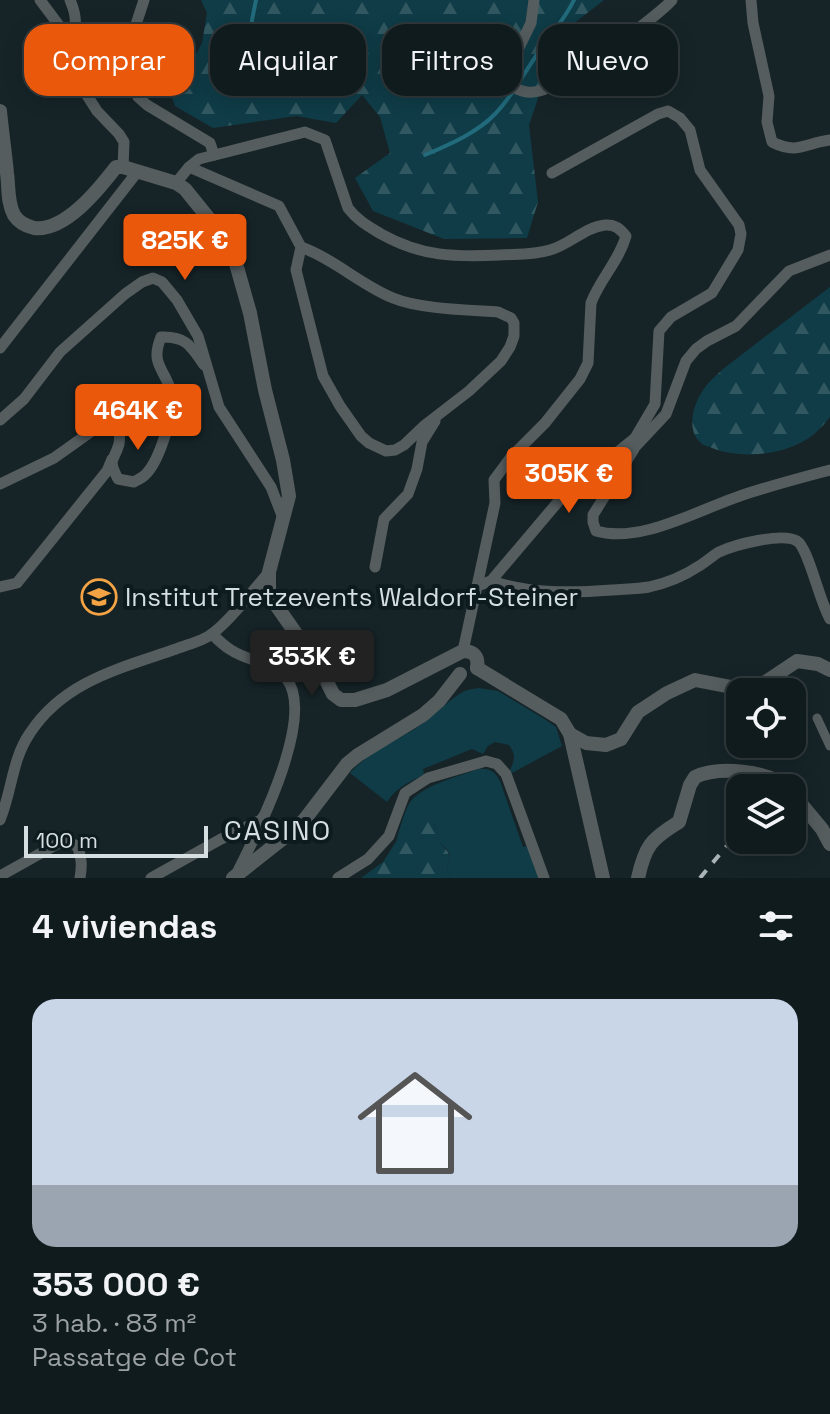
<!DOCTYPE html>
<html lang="es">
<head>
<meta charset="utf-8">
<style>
  :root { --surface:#101b1e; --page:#192427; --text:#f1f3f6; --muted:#9ca1a4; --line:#30393c; --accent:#ea580c }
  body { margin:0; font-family:"Space Grotesk",sans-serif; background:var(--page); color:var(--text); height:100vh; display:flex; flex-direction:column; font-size:30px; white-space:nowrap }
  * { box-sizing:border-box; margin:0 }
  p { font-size:26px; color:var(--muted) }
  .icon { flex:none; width:44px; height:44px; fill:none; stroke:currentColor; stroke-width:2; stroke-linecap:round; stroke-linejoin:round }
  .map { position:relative; height:878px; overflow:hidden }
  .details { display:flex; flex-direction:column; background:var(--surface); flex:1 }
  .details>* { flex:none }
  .top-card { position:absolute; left:24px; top:24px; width:782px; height:72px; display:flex; gap:16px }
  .buttons { position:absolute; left:726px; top:678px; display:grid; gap:16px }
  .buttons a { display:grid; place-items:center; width:80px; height:80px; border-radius:16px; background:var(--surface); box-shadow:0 4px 20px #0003,0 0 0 2px var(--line); font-size:40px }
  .scale { position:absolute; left:24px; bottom:20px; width:184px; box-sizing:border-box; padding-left:8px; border:4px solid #d5dee0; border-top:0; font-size:22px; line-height:28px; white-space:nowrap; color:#d5dee0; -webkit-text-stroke:6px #0d1b1e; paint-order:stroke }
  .price { position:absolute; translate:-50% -68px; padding:0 18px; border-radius:8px; background:var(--accent); color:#fff; font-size:26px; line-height:52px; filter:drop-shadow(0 2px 4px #0008) }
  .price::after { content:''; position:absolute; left:50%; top:48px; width:24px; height:18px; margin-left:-12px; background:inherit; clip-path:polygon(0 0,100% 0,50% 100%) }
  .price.current { background:#222; color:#fff }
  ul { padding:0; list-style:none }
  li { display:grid; align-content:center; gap:16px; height:424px; padding:0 32px }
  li+li { border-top:2px solid var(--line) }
  li span { display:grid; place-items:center; height:248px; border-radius:24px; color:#555 }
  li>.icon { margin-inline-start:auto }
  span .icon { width:144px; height:144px; fill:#fffc; stroke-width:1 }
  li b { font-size:34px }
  h2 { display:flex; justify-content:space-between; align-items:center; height:96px; padding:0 32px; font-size:34px }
  .chip { padding:0 28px; border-radius:24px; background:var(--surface); box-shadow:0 4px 20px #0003,0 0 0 2px var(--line); font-size:28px; line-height:72px }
  .chip.current { background:var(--accent); color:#fff }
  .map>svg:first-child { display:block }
  .forest { fill:url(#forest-firs) }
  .green { fill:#0f3c47 }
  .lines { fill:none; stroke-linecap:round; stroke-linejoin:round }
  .stream { stroke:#226b7c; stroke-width:4 }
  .pedestrian { stroke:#565d5f; stroke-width:9 }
  .minor { stroke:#565d5f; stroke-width:11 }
  .tertiary { stroke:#565d5f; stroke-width:14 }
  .rail { stroke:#abb5b7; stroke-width:4; stroke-dasharray:10 10; stroke-linecap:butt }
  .labels { text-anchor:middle; stroke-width:8; stroke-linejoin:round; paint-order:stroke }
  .poi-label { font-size:26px; fill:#d5dee0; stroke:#0d1b1e; text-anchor:start }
  .neighbourhood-label { font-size:28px; letter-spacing:2px; fill:#d5dee0; stroke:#0d1b1e }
</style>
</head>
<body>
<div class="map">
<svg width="830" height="878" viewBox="0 0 830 878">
  <defs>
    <pattern id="forest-firs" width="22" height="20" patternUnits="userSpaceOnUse" patternTransform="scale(2)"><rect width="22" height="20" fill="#0f3c47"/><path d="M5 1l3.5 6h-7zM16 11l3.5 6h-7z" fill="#315861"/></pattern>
  </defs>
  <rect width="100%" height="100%" fill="#162428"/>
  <g class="forest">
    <polygon points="201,0 604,0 560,34 529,125 538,202 527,238 444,239 373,211 355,178 390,153 380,117 362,95 336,123 296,116 213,128 175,106 172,98 202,43 207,13"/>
    <path d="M830 287V417C825 423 819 430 813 435 787 455 742 460 712 448 708 446 704 446 701 443 686 431 693 405 702 392 707 383 716 376 723 369Z"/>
    <polygon points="411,822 431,822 436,826 439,841 448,852 450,858 447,868 451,878 361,878 383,862 403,831"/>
  </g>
  <g class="green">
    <path d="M479 688 498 691 546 720 556 727 562 746 512 773 510 770C515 759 516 755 509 745L495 742 488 746 483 754 472 749 423 769 424 775C408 782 396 788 387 802L350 773C369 751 398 741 422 724 435 715 449 700 461 693 467 689 473 689 479 688Z"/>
    <path d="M479 769C490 768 495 772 500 781L523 847 527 846 538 878H451L447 868 450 858 449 852 439 841 436 826 431 822H411L396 841C400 829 403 815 409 804 419 786 460 776 479 769Z"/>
  </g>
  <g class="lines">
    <g class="stream">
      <polyline points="256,0 252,20 251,44 262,82"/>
      <path d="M425 155C448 145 477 133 495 114 513 96 524 72 539 52 551 34 565 19 574 0"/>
    </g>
    <polyline class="pedestrian" points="817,718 830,746"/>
    <g class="minor">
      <polyline points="40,0 61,28 68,44 74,70 83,89 97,111 119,134 124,142 123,167"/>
      <polyline points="144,0 125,58 133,86 138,97 147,105 210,143 214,155"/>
      <path d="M534 0 531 23 510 66V85C520 91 527 94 539 91 559 88 657 17 672 0"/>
      <path d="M751 0 753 23 769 96 767 122 772 142C798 155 805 143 830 140"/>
      <path d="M68 44C78 29 77 16 70 0"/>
      <path d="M189 167 279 206 301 247 296 270 323 376 340 406 361 436 369 443 386 451 395 450 404 445 425 425 469 391 501 361 510 347 514 336V323L511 318 498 312C469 310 419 309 393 298 361 285 334 259 301 247"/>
      <path d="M176 183 189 167 199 159 305 132 325 140 348 208C357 220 368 226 381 234 422 257 455 257 500 255 517 254 534 255 550 250 569 245 585 227 605 225 615 224 620 229 626 236 619 261 600 279 591 303L588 363 580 379 545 423 511 457 494 480 495 503 463 651"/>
      <polyline points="0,348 138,171"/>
      <polyline points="0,420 24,399 60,352 125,294 142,282 153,278 162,282 177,300 198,336 219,407 271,487 283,518"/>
      <path d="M635 438 634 449 593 515V522L596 531C640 544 698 510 740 496 769 486 800 478 830 470"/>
      <polyline points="636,446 666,414 686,361 696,349 707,341 736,326 789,271 830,255"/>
      <path d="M0 484 54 458 99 426 111 423 120 429C119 434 120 439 119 444 114 462 107 458 118 479L134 482C137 480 142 478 145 475 159 462 176 410 171 391 164 368 150 364 161 337 186 336 191 346 204 365"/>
      <polyline points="375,567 384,519 408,494 417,469 422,442 435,421"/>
      <path d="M491 581C531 594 571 593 612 590 624 589 637 589 649 587 667 583 684 576 699 566 706 562 712 556 719 552 734 545 782 532 797 541 808 547 820 603 830 619"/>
      <polyline points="477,586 491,581 563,496 635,438 655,404 659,331 671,317 712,293 738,250 741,234 739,225 700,170 690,130 680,118 668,111 658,114 552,173"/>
      <polyline points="0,587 17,583 107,471 112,459"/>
      <path d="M212 634C218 640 224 646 231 650 247 661 273 662 286 678 317 716 257 833 238 871"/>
      <path d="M0 820C12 791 12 759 30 733 64 681 121 668 176 649 186 645 196 643 205 638 223 630 255 588 269 572"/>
      <path d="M0 876 59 843 66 841 77 846C82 857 82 866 80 878"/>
      <polyline points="151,878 221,839 261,820 263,817"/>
      <polyline points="338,878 368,859 389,836 405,793 428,778 486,761 497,764 506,774 544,878"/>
    </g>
    <g class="tertiary">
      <path d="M0 111C2 132 5 152 7 173 9 187 7 202 14 215 19 223 26 226 34 228 65 232 99 189 116 167H123L176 183 185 189 231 246 250 313 265 390 283 460 289 496 269 572V595L320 668 333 694 341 700H355L387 690 463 651C474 651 479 657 477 668"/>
      <polyline points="477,668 561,719 570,734 603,878"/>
      <polyline points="570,734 586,743 606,745 621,739 638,712 667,693 695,680 752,691 797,661 818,664 830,670"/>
      <polyline points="792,793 822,829 830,844"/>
      <polyline points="233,878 290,833 305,819 347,764 358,755 423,715 439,701 460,674"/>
      <path d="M638 878C645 846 651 839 679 822L690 785 695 777C718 766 768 770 787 788"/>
    </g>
    <polyline class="rail" points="700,878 740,830"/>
  </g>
  <defs>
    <symbol id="school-ring" viewBox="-11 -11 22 22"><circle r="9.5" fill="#0d1b1e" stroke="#f4a344" stroke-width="1.5"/><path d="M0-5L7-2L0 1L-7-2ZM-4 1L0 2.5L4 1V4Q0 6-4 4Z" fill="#f4a344"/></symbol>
  </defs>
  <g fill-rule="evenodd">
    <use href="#school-ring" x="79" y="577" width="40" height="40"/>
  </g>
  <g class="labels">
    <g class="poi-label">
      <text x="125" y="606">Institut Tretzevents Waldorf-Steiner</text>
    </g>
    <g class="neighbourhood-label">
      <text x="278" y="840">CASINO</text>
    </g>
  </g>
</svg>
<div class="buttons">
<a><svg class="icon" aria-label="locate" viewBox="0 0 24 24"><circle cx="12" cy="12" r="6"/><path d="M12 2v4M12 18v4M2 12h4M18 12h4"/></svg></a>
<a><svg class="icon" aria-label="layers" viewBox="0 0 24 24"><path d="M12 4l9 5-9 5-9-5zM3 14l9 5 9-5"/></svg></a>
</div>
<div class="scale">100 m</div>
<b class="price" style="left:185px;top:282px">825K €</b>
<b class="price" style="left:138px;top:452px">464K €</b>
<b class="price" style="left:569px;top:515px">305K €</b>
<b class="price current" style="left:312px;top:698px">353K €</b>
<div class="top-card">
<a class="chip current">Comprar</a>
<a class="chip">Alquilar</a>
<a class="chip">Filtros</a>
<a class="chip">Nuevo</a>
</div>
</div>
<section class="details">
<h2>4 viviendas<svg class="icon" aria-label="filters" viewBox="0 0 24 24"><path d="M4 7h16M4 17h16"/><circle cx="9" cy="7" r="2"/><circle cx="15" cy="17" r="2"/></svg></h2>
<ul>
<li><span style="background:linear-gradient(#c9d6e8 75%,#9aa5b1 0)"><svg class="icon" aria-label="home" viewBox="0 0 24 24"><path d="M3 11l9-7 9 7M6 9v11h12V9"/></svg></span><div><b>353 000 €</b><p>3 hab. · 83 m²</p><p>Passatge de Cot</p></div></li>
</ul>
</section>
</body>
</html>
